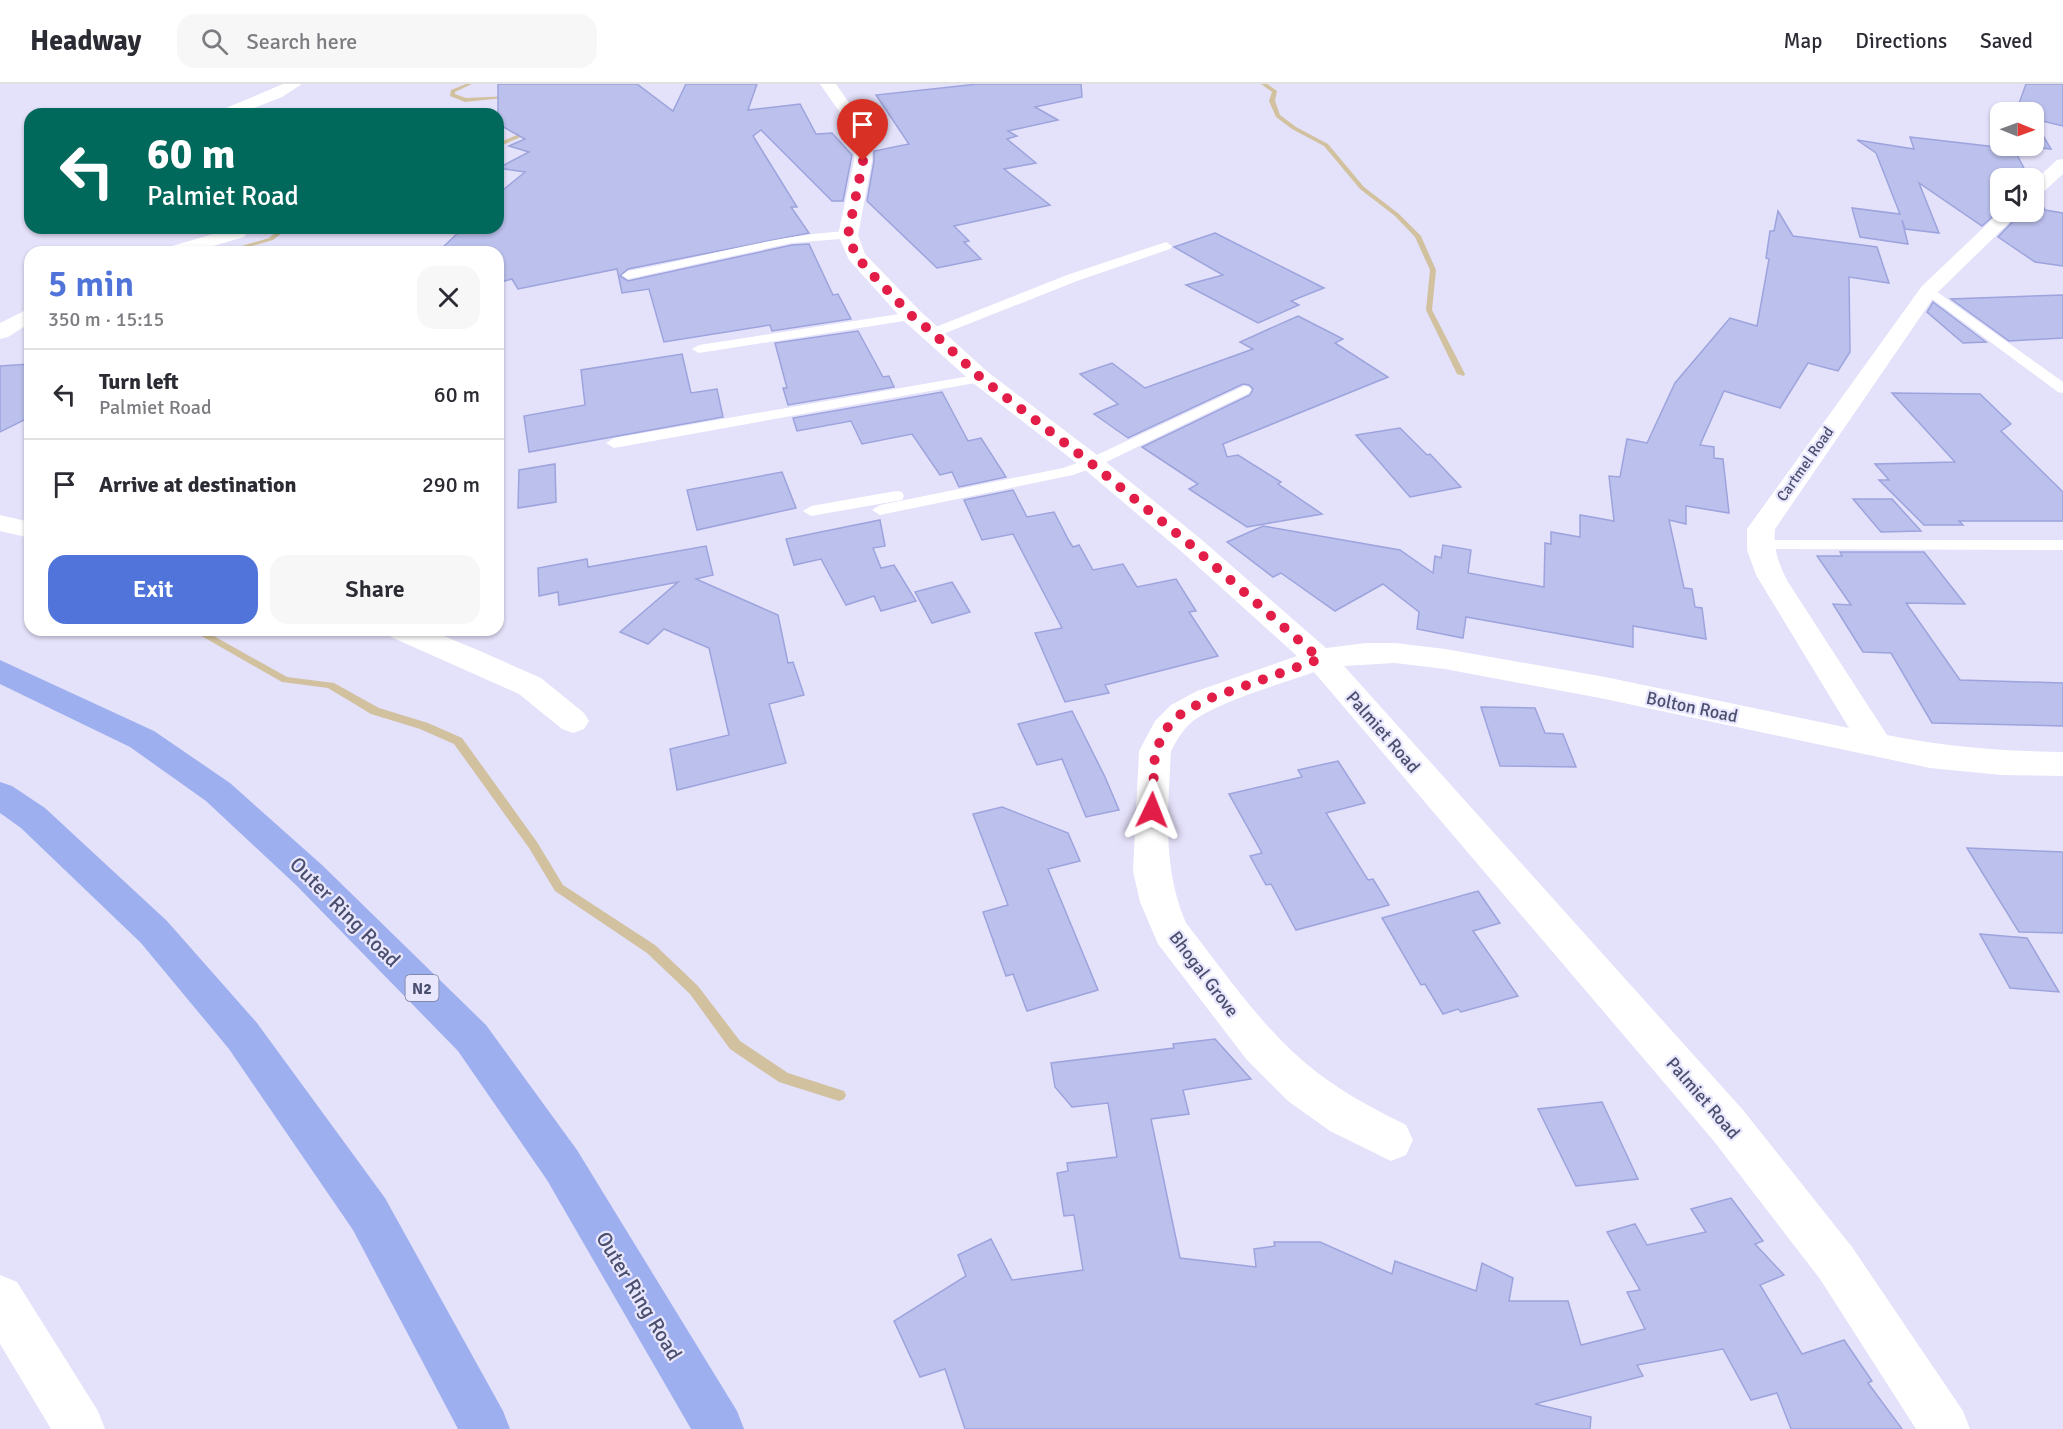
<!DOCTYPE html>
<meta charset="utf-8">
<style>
body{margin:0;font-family:Signika,sans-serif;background:#f7f7f7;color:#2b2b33;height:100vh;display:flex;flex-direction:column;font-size:22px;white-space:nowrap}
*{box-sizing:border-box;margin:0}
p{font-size:20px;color:#7c7c81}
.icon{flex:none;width:33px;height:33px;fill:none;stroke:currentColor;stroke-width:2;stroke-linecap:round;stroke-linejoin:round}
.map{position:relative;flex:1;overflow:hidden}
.sheet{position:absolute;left:24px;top:162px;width:480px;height:390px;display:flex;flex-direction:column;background:#fff;border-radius:18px;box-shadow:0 2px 4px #0004}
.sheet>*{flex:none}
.banner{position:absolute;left:24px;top:24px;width:480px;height:126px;border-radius:18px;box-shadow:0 2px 4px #0004;background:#00695c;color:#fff;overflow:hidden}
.needle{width:39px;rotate:91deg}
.fabs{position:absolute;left:1990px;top:18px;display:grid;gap:12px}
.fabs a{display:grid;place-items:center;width:54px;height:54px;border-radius:12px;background:#fff;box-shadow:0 2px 4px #0004;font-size:30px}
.pin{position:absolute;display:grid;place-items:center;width:51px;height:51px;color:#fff;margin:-62px -26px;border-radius:50% 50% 50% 0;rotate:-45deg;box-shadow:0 0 6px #0007}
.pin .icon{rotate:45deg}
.me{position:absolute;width:66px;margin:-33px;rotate:2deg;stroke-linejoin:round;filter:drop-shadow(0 0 4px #0008)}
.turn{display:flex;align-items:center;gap:21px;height:126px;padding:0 24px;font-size:27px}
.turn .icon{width:78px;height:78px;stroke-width:2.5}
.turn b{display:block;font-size:42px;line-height:51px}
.round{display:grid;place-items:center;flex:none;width:63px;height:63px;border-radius:18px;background:#f7f7f7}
.overview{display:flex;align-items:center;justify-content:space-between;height:102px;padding:0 24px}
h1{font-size:36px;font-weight:600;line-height:45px;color:#5074d9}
.cta{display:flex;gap:12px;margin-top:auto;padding:12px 24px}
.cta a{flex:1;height:69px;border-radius:18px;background:#5074d9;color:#fff;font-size:24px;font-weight:600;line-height:69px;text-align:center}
.cta a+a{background:#f7f7f7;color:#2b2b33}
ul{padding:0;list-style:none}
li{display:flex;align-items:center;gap:18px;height:90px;padding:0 24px;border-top:2px solid #e1e1e2}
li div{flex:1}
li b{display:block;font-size:22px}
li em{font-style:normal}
header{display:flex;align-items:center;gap:36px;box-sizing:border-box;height:84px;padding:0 30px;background:#fff;border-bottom:2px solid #e1e1e2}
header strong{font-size:28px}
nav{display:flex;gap:33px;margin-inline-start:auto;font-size:21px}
.search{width:420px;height:54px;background:#f7f7f7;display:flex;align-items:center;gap:15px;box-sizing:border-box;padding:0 21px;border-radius:18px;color:#7c7c81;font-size:22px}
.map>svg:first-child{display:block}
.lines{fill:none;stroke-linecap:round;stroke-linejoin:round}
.stream{fill:#d1c19f;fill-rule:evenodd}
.building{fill:#bbc0ec;stroke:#9da4dd;stroke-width:1.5}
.lane{fill:#fff;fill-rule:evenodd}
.street{fill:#fff;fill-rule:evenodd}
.highway{fill:#9dafef;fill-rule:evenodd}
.route{stroke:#e11d48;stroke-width:10;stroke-dasharray:0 18}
.labels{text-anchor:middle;stroke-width:4.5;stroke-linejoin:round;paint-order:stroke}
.far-street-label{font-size:15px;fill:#4b4f6e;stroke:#e9e7fd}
.shield{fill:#e9e7fd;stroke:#7a7d99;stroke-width:1.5}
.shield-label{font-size:16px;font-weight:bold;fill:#4b4f6e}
.street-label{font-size:18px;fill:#4b4f6e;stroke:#e9e7fd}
.near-street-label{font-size:21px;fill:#4b4f6e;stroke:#e9e7fd}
</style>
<header>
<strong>Headway</strong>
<div class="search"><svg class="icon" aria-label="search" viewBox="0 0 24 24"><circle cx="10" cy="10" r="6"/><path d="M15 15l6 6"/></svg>Search here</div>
<nav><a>Map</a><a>Directions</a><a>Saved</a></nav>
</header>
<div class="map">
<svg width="2063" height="1345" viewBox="0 0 2063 1345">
<rect width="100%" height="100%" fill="#e4e1fa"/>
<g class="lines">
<!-- stream -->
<g class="stream">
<polygon points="466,0 472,0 455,8 455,10 466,14 510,12 512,13 465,18 450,12 451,6"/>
<polygon points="1261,0 1267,0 1277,7 1275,17 1280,31 1296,43 1328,60 1364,103 1399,130 1421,152 1436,186 1432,226 1465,290 1464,292 1457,290 1426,226 1430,186 1415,153 1395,132 1360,105 1324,62 1292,45 1276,33 1269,17 1272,8"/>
<polygon points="529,46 534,47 498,63 498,59"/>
<polygon points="281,144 288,144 273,156 231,168 221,168 269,154"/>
<polygon points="191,546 203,546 287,593 334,599 379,624 428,639 462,654 537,758 563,801 655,861 698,902 740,957 788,989 844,1007 846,1011 844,1015 839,1017 779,998 730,965 690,910 647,869 555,807 529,764 454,660 420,645 371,630 328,604 282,598"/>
</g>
</g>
<!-- building -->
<g class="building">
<polygon points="498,0 637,0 673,27 686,0 757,0 748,26 800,20 816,50 832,49 852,71 843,117 832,117 761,46 753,52 797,123 791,123 809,149 628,185 620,192 628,197 792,161 809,160 833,211 838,210 851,235 772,247 770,241 664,258 649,205 622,209 617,185 518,205 512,195 498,199 498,168 438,168 463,144 498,144 498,110 525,88 498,84 529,68 509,62 525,55 498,40"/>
<polygon points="978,0 1081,0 1082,13 1035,23 1058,36 1008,47 1017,52 1007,55 1036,79 1004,85 1050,121 954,142 969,157 964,158 981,175 937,184 867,117 874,77 874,67 909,60 876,11"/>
<polygon points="2026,0 2063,0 2063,42 2034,35 2034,28 2016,28"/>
<polygon points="2034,36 2051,65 2024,62 2034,62"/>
<polygon points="1910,53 2014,65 2029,94 2001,94 2001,125 1982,142 1919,99 1939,149 1905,145 1902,136 1908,160 1860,153 1852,124 1900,130 1876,69 1857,56 1914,65"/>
<polygon points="2039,113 2045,126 2063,129 2063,182 2035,178 1998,153 2022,128 2034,128 2034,114"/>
<polygon points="1778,127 1793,152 1877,163 1889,199 1849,193 1850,268 1838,287 1808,279 1780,324 1724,307 1700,361 1714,363 1714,374 1723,375 1729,429 1686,422 1686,440 1669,436 1684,504 1692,505 1695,523 1702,524 1706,555 1633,542 1633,563 1466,533 1463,554 1417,545 1419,528 1383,500 1335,527 1281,489 1273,493 1227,458 1263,442 1400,466 1433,489 1435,472 1441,474 1443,461 1471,466 1468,489 1544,503 1545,459 1551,460 1551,448 1580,453 1580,431 1614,437 1609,392 1620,393 1627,355 1647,359 1675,299 1730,234 1757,242 1769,175 1766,174 1770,147 1774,147"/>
<polygon points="1215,149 1324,204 1291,217 1299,221 1258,239 1186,201 1223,191 1174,163"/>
<polygon points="2063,211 2063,254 2009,257 1951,215"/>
<polygon points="1933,218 1986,258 1963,259 1927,228"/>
<polygon points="1298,232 1343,255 1335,259 1388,293 1223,360 1227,373 1238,371 1281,398 1278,400 1322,430 1247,443 1189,405 1198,400 1142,363 1250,311 1253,305 1249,301 1243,300 1128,354 1094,330 1118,320 1080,290 1112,279 1145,304 1253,265 1240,258"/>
<polygon points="858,247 883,293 889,292 894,303 788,321 783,304 787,304 775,259"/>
<polygon points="682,270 691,309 717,305 723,333 529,368 524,332 585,321 581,286"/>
<polygon points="30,280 30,333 0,348 0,282"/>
<polygon points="942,308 968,357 981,354 1006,393 959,403 952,388 940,391 912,350 862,360 851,337 797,347 793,334"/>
<polygon points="1892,309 1980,310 2011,340 2001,347 2063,408 2063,437 1959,437 1963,441 1924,441 1879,396 1889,396 1875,380 1955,378"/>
<polygon points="1400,344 1427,371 1430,370 1461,403 1410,413 1356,351"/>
<polygon points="555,380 556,418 518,424 519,386"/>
<polygon points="782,388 796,424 697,446 687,406"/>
<polygon points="1013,406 1027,433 1054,428 1069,457 1073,463 1079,461 1093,486 1123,480 1137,503 1176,495 1196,527 1189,528 1218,572 1105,601 1109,609 1065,618 1035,549 1062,544 1013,450 982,456 964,416"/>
<polygon points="1853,415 1892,415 1921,447 1881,448"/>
<polygon points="880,436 885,462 873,464 881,484 894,481 916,517 881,527 874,512 846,521 821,475 794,481 786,455"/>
<polygon points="706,462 713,491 696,495 778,531 788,579 793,578 804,611 769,620 786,679 677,706 670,665 729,651 709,564 664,545 648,560 620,548 678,498 559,521 558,508 539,512 538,484 587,475 588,483"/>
<polygon points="1840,468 1924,468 1965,520 1906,519 1960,596 2063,599 2063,642 1932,639 1891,569 1863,568 1833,520 1851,521 1817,472 1842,472"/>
<polygon points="952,498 970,528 932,539 915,508"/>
<polygon points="1481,623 1535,624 1545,649 1563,650 1576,683 1500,682"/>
<polygon points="1072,627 1105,693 1119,726 1086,733 1062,675 1037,681 1018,640"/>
<polygon points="1338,677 1365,719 1326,729 1368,796 1373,795 1389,821 1296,846 1271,800 1266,801 1250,772 1262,769 1229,710 1302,693 1298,686"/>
<polygon points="1002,723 1068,749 1080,777 1048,785 1098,906 1027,927 1013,890 1006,892 983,828 1008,821 973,730"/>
<polygon points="1967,764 2063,768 2063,849 2019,848"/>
<polygon points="1478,807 1500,839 1473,847 1518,912 1461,928 1458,925 1443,930 1425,900 1421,901 1382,834"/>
<polygon points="1980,850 2027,854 2059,908 2010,904"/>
<polygon points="1215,955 1251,995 1183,1006 1189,1030 1151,1035 1180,1174 1256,1183 1254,1165 1275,1162 1274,1158 1320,1158 1392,1190 1395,1177 1476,1207 1482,1179 1513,1194 1509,1217 1568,1217 1581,1261 1645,1245 1627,1208 1640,1206 1607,1148 1635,1140 1647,1161 1706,1148 1691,1125 1731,1114 1763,1157 1755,1160 1784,1191 1760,1201 1802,1270 1844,1256 1872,1297 1868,1299 1902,1345 1791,1345 1777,1309 1751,1316 1723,1265 1637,1281 1643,1292 1535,1320 1591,1333 1590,1345 965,1345 945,1285 920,1293 894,1237 966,1192 958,1171 991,1155 1012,1196 1083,1186 1074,1131 1064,1132 1057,1089 1068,1087 1067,1079 1117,1073 1108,1019 1072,1023 1055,1003 1051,979 1174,964 1173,960"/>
<polygon points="1602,1018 1638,1095 1576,1102 1538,1025"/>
</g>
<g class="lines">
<!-- lane -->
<g class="lane">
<path d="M848,147L854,151L852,154L792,159L628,195L622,191L628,187C702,174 773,151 848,147Z"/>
<polygon points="1166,158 1172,162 1170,165 1077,197 938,252 928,252 926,249 928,246 1067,191"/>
<polygon points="1929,202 2063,298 2063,309 2058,308 1924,209 1922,206"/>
<polygon points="912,228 919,232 917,235 699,269 692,265 699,261"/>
<polygon points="981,290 986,291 988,294 986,297 614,364 606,359 614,354"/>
<polygon points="1244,302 1249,303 1251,306 1249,309 1098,382 1073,391 880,431 872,426 880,421 1063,384 1086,376"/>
<polygon points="896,407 902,408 904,412 902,416 811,432 803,427 811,422"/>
<polygon points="1759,456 2063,456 2063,466 1753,465 1750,461 1753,457"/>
</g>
<!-- street -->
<g class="street">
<polygon points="283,0 302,0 282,13 239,30 217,30 219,27"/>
<path d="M820,0H836L859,33L871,62L872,77L858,151L865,170L920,227L989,289L1101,374L1202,456L1326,564L1366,559H1395L1445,565L1605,593L1849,644L1756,491L1747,466V445L1922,202L2001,127L2020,128L1936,210L1775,445C1773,465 1779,481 1788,498L1887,651C1945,663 2003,667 2063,668V692L2001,691L1930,684L1605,615L1445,585L1395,579L1344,582L1743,1026L1852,1163L1963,1327L1970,1345H1916L1820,1195L1713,1056L1314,588C1281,600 1220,617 1193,637C1183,645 1177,656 1171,667C1168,726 1162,784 1186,839C1227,891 1266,950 1319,990C1347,1011 1376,1026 1406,1041L1413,1056L1406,1071L1391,1077L1330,1047L1288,1017L1247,976L1158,860L1140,818L1133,787L1139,667L1155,637L1171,621L1197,607L1297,572L1182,468L1083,384L973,299L904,237L849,176L838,151L854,77L855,62L843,33Z"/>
<polygon points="2063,75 2063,90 2040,111 2034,112 2034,97 2057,76"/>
<polygon points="234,144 244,145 247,149 244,153 193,168 162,168 165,164"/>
<polygon points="30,224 30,239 8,253 0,255 0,239"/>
<polygon points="0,431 30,438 30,454 0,447"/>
<polygon points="386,546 429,546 480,567 541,594 584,629 589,637 584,645 573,649 562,645 519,610 391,553"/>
<polygon points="0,1191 17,1198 98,1327 105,1345 51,1345 0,1260"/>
</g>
<!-- highway -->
<g class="highway">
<polygon points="0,576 154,647 230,699 322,781 486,941 577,1066 737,1327 744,1345 691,1345 547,1096 458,967 296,801 206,717 130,663 0,600"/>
<polygon points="0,698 12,702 45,724 167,837 257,939 385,1114 503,1327 510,1345 458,1345 353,1146 229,965 141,859 21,744 0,729"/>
</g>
</g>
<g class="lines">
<!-- route -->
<polyline class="route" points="863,77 848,151 856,172 869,187 912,232 933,249 981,294 1092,380 1192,462 1320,575 1208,615 1182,629 1166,645 1155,668 1152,726"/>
</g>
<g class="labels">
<!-- far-street labels -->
<g class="far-street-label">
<text transform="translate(1805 380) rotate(-55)" y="5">Cartmel Road</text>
</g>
<!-- shield labels -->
<rect class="shield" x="405.5" y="891" width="33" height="26" rx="4.5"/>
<g class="shield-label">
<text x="422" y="910">N2</text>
</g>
<!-- street labels -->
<g class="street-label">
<text transform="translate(1692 623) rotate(12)" y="6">Bolton Road</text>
<text transform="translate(1383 648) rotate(49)" y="6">Palmiet Road</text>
<text transform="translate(1204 890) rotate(53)" y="6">Bhogal Grove</text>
<text transform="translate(1703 1014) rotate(49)" y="6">Palmiet Road</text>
</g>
<!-- near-street labels -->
<g class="near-street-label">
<text transform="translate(345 828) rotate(45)" y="7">Outer Ring Road</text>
<text transform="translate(639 1212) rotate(59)" y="7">Outer Ring Road</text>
</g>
</g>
</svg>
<div class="fabs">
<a><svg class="needle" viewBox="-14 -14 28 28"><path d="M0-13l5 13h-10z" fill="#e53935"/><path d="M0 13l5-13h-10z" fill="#7c7c81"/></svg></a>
<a><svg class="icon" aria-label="sound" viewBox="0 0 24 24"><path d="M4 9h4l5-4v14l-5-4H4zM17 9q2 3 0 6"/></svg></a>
</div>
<div class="pin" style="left:863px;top:77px;background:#d93025"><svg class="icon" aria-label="arrive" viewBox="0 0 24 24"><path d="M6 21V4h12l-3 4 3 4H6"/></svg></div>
<svg class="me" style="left:1152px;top:726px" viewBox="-20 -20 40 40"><path d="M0-17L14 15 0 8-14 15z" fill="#e11d48" stroke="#fff" stroke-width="4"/></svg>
<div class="banner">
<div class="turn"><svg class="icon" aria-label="left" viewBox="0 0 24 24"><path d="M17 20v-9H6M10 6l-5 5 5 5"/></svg><div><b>60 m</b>Palmiet Road</div></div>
</div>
<section class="sheet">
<div class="overview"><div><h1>5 min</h1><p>350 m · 15:15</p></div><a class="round"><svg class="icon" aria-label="close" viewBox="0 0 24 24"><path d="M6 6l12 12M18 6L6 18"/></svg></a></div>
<ul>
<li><svg class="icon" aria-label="left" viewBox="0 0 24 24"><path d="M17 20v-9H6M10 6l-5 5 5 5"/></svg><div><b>Turn left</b><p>Palmiet Road</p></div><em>60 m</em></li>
<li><svg class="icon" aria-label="arrive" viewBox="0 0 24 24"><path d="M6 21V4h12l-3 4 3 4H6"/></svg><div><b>Arrive at destination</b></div><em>290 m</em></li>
</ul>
<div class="cta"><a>Exit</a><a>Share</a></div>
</section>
</div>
